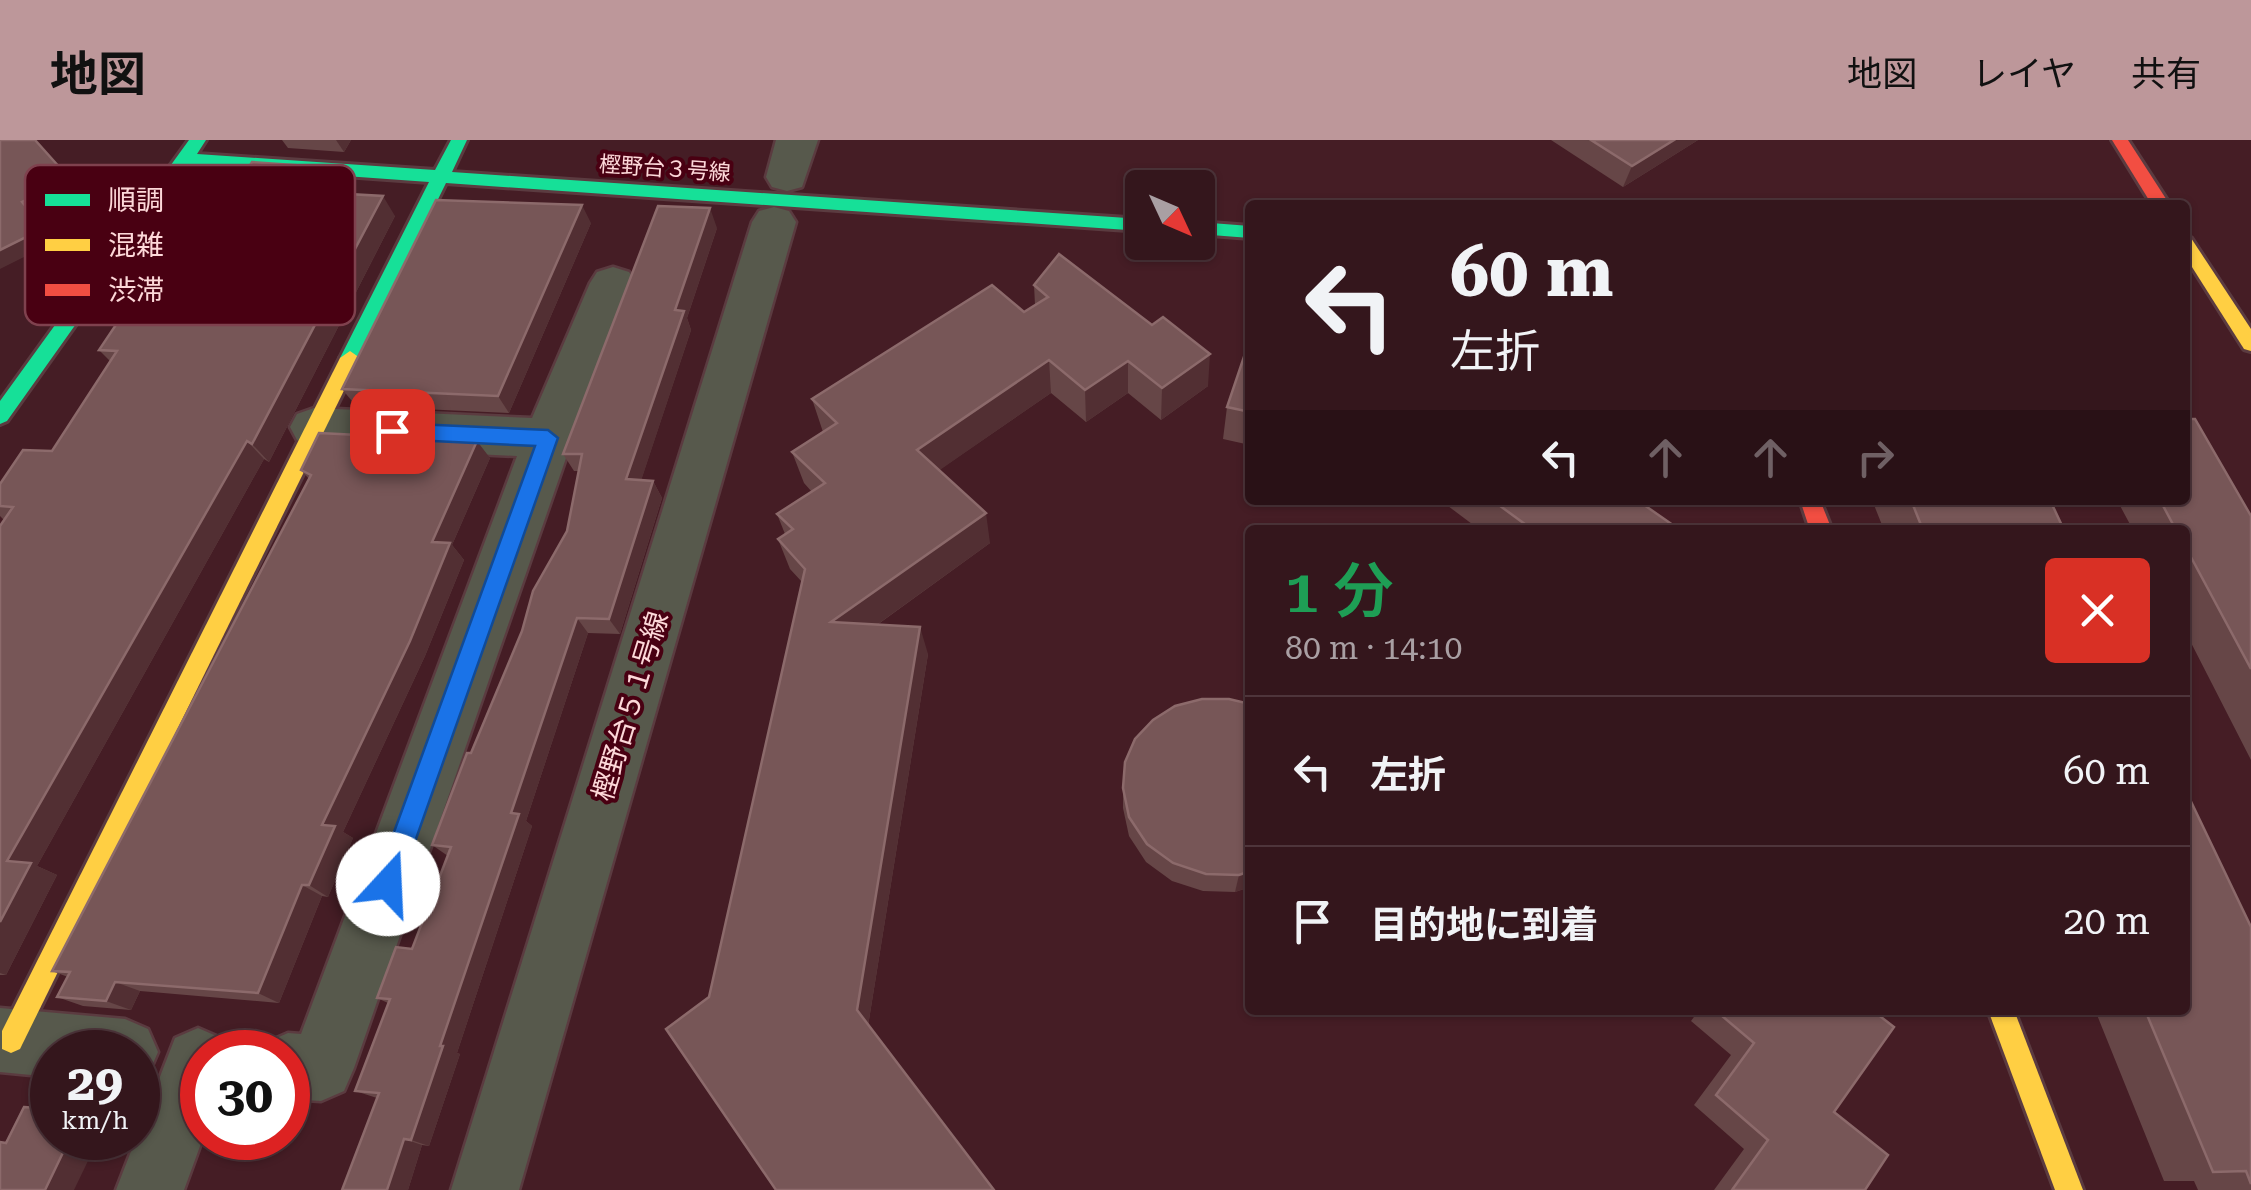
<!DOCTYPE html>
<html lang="ja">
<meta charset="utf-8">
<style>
body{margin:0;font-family:"Roboto Serif","Noto Sans JP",serif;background:#3f2329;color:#f1f3f6;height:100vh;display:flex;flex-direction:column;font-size:38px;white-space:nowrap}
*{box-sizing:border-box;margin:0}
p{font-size:32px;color:#a99fa3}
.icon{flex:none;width:55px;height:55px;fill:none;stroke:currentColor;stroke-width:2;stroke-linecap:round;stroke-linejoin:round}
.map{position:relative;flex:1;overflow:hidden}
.drawer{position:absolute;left:1245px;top:385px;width:945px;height:490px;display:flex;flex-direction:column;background:#34161c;border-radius:10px;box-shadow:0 2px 8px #0004,0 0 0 2px #4e353b}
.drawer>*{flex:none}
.hud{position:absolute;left:1245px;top:60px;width:945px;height:305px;border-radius:10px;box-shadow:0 2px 8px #0004,0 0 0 2px #4e353b;background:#34161c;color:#f1f3f6;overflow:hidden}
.needle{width:65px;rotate:134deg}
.fabs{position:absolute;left:1125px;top:30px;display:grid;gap:20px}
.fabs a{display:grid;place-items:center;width:90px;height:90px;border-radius:10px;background:#34161c;box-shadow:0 2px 8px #0004,0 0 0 2px #4e353b;font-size:50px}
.speed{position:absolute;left:30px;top:890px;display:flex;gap:20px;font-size:50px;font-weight:700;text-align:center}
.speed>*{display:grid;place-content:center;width:130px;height:130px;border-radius:50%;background:#34161c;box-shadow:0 2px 8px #0004,0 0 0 2px #4e353b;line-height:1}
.speed small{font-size:25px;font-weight:400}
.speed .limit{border:15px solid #d22;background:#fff;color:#111}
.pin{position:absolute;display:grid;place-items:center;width:85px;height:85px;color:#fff;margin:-42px;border-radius:20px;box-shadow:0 5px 15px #0006}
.me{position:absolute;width:110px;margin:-55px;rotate:20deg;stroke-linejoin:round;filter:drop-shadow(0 0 8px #0008)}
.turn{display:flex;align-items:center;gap:35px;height:210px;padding:0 40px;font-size:45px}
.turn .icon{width:130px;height:130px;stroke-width:2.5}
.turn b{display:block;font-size:70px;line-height:85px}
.lanes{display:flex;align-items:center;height:95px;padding:0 40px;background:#0003;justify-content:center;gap:50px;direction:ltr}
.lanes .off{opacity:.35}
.round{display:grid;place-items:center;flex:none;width:105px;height:105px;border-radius:10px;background:#3f2329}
.head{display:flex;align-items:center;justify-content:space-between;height:170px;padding:0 40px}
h1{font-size:60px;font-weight:600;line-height:75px;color:#1e9e55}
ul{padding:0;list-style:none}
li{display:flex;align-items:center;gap:30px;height:150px;padding:0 40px;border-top:2px solid #4e353b}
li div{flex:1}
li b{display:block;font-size:38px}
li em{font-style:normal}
header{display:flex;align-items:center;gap:60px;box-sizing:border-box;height:140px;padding:0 50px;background:#bd979a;color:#111}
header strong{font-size:48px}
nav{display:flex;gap:55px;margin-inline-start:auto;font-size:35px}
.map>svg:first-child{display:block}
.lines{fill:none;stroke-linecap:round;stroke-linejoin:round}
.street-casing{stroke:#5b3b40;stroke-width:5}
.fast-casing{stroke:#5b3b40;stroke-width:6}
.slow-casing{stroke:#5b3b40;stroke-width:6}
.jam-casing{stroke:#5b3b40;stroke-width:6}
.street{fill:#57594c;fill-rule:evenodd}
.fast{fill:#16e098;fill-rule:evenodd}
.slow{fill:#ffcf43;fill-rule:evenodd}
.jam{fill:#f24e42;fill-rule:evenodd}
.wall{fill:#664647}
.shaded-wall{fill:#522f33}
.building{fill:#775657;stroke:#8c6a6b;stroke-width:2.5}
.route{fill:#1a73e8;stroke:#114b97;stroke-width:2.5}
.labels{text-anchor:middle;stroke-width:8;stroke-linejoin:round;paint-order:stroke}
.far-street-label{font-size:22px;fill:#fdd8d9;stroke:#490012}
.street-label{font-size:28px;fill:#fdd8d9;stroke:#490012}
.key{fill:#490012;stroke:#7f414e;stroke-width:2.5}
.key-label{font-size:28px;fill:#fdd8d9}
</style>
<header>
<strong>地図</strong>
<nav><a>地図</a><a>レイヤ</a><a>共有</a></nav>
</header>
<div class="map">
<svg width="2251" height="1050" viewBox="0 0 2251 1050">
<rect width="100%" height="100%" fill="#451d25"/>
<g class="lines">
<defs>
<g id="street">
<polygon points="776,0 818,0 802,47 787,51 772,47 766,37"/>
<polygon points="774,67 789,71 796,82 519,1050 451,1050 752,82 759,71"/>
<polygon points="613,127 629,132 636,143 573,298 354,928 344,951 321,961 288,959 288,912 261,912 265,903 288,893 301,894 517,316 314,306 297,300 290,287 297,274 314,268 532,278 590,143 597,132"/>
<polygon points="0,868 125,879 148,889 158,912 148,935 138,939 138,912 52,912 52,937 0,932"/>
<polygon points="198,888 221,898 227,912 202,912 203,998 184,1050 116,1050 175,898"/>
</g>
<g id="fast">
<polygon points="189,0 206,0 197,14 435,30 451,0 467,0 452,32 1142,79 1142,91 446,43 360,218 350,225 340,218 429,42 189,25 7,281 0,284 0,261"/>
<polygon points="1198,82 1250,86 1250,98 1198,94"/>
</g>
<g id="slow">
<polygon points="2185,96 2191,98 2251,189 2251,211 2244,209 2185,116"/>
<polygon points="350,211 360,218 20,909 11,913 2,909 2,891 340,218"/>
<polygon points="1988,870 2014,870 2083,1050 2055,1050"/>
</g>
<g id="jam">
<polygon points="2112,0 2128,0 2170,65 2152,65"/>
<polygon points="1800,360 1820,360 1832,390 1810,390"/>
</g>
</defs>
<!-- street casing -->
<use href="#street" class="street-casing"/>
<!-- fast casing -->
<use href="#fast" class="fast-casing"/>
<!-- slow casing -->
<use href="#slow" class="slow-casing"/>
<!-- jam casing -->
<use href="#jam" class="jam-casing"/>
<!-- street -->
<use href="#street" class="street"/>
<!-- fast -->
<use href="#fast" class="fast"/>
<!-- slow -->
<use href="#slow" class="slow"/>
<!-- jam -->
<use href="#jam" class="jam"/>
</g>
<!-- wall -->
<g class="wall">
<polygon points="282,0 351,0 344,12 288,8"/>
<polygon points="1551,0 1698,0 1623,47"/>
<polygon points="324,47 320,53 395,76 269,322 264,319 37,726 57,735 6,835 0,835 0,386 4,380 0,376 0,344 52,311 110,221 99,210 227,63"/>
<polygon points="591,83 509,273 356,266 342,249"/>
<polygon points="717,88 687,178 691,190 641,340 653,341 662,358 620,494 588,493 526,681 532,686 457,913 460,914 429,1006 422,1005 408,1050 342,1050 377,958 355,951 388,863 377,858 412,809 448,716 432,705 567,391 579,331 574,331 563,314"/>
<polygon points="1034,145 1208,246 1161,280 1128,253 1086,282 1051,253 939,330 990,403 877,485 928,514 868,886 709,857 802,442 790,429 778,399 785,394 777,374 812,352 804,343 792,312 823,292 812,259 1024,172 1035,165"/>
<polygon points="1250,199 1250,305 1223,299 1227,267"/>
<polygon points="490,318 452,405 464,420 425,516 343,692 353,698 328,757 322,756 279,863 140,851 131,870 83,866 57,857 68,837 52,831 309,339 301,330"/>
<polygon points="1440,360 1637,360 1680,390 1480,390"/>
<polygon points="1872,360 2050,360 2064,390 1884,390"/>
<polygon points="2117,360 2185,360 2251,376 2251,620 2185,491 2185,390 2133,390"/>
<polygon points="1250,564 1250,747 1235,752 1203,751 1172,741 1146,722 1129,696 1123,668 1123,648"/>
<polygon points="2251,787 2251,1050 2198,1050 2194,1041 2164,1041 2095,870 2185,870"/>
<polygon points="1699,870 1872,870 1834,972 1865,1050 1714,1050 1744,1009 1694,965 1731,915 1691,881"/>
</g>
<!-- shaded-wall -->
<g class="shaded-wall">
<polygon points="336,0 351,0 344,12"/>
<polygon points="1674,0 1698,0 1623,47 1632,26"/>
<polygon points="310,26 324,47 309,71 295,51"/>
<polygon points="70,39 82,52 34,75 56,101 0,129 0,110 22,62"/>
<polygon points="383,56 395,76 269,322 252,304"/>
<polygon points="582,65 591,83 509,273 498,256"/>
<polygon points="710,68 717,88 687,178 691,190 636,356 626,339 675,170"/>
<polygon points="1210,214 1208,246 1161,280 1162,248"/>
<polygon points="1049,220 1051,253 924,341 917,310"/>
<polygon points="1128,221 1128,253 1086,282 1085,250"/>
<polygon points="247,301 264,319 37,726 57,735 6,835 0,833 0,782 7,721"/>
<polygon points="477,301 490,318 452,405 464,420 425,516 343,692 353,698 328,757 309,745 322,685 432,402"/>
<polygon points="653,341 662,358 620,494 609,479"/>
<polygon points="986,373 990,403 842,510 831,482"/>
<polygon points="577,478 588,493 526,681 532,686 457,913 460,914 429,1006 411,1000 511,673"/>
<polygon points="920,487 928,514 868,886 857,870"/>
<polygon points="1250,731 1250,747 1235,752 1239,735"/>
<polygon points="302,745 322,756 279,863 258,853"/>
<polygon points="115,842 140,851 131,870 106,861"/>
<polygon points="70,998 99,998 74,1050 45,1050"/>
<polygon points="404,999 422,1005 408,1050 387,1050"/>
</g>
<!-- building -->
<g class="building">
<polygon points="0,0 35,0 70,39 22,62 44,88 0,110"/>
<polygon points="1591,0 1674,0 1632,26"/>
<polygon points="252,22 310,26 295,51 383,56 252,304 247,301 7,721 31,723 0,782 0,386 13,367 0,366 0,344 23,310 52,311 117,211 99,210 199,61 227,63"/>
<polygon points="436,60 582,65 498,256 342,249"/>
<polygon points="658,66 710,68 675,170 684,171 626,339 653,341 609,479 577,478 511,673 519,674 440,906 443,906 411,1000 404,999 387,1050 342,1050 379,953 355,951 390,859 377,858 396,807 412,809 451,707 432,705 467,613 471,613 522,491 533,451 567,391 582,314 563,314"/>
<polygon points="1059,114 1152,185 1163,177 1210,214 1162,248 1128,221 1085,250 1049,220 917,310 986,373 831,482 920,487 857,870 994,1050 776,1050 666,889 709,857 805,429 778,399 793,389 777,374 825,343 792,312 837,283 812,259 992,145 1024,172 1048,157 1034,145"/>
<polygon points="1250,199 1250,272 1227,267"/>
<polygon points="2185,279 2195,279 2251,376 2251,529 2185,406 2185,390 2176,390 2160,360 2185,360"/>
<polygon points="319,293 477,301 432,402 450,403 410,501 322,685 335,686 309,745 302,745 258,853 115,842 106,861 57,857 70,832 52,831 311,335 301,330"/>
<polygon points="1492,360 1637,360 1680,390 1533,390"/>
<polygon points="1911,360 2050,360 2064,390 1923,390"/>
<polygon points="1202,559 1229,559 1250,564 1250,731 1239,735 1206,734 1173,723 1147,704 1129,677 1123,648 1125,622 1135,599 1153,580 1175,566"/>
<polygon points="2185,649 2251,787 2251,1044 2246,1031 2213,1032 2145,870 2185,870"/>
<polygon points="1715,870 1872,870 1894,887 1834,972 1888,1015 1865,1050 1732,1050 1768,1000 1716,955 1754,903"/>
<polygon points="24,967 52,969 52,998 70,998 45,1050 0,1050 0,1002 6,1003"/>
</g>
<!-- route -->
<polygon class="route" points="392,283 548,290 558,298 400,744 396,753 388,756 379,753 375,744 535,306 392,299 382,291"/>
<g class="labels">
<!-- far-street labels -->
<g class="far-street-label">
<text transform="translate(665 28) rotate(4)" y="8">樫野台３号線</text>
</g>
<!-- street labels -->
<g class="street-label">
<text transform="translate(630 566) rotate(-73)" y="10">樫野台５１号線</text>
</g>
</g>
<!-- legend -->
<rect x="25" y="25" width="330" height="160" rx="15" class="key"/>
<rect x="45" y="54" width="45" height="12" fill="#16e098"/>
<rect x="45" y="99" width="45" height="12" fill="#ffcf43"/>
<rect x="45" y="144" width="45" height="12" fill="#f24e42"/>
<g class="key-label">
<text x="108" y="70">順調</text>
<text x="108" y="115">混雑</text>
<text x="108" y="160">渋滞</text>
</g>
</svg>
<div class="fabs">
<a><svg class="needle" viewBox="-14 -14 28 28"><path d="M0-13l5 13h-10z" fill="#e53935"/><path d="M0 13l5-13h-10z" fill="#a99fa3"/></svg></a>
</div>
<div class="speed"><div>29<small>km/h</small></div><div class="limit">30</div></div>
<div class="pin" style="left:392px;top:291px;background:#d93025"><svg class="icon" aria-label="arrive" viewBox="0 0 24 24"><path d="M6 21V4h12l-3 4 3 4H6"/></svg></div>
<svg class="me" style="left:388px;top:744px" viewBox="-20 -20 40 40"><circle r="19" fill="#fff"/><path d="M0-13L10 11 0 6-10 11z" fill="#1a73e8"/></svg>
<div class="hud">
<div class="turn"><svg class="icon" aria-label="left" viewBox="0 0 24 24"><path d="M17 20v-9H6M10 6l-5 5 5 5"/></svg><div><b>60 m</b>左折</div></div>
<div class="lanes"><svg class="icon" aria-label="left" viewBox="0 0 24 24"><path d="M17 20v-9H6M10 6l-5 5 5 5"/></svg><svg class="icon off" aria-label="ahead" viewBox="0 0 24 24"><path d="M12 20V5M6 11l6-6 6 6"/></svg><svg class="icon off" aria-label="ahead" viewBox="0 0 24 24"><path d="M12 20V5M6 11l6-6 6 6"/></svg><svg class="icon off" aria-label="right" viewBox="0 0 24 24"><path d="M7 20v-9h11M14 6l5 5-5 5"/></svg></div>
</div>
<section class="drawer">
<div class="head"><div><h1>1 分</h1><p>80 m · 14:10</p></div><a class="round" style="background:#d93025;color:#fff"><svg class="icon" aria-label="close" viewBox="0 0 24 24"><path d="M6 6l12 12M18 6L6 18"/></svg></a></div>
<ul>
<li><svg class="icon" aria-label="left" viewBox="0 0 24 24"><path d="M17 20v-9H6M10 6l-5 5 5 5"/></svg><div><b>左折</b></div><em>60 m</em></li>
<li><svg class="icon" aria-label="arrive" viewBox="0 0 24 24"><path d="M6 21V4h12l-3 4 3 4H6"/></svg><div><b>目的地に到着</b></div><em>20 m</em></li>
</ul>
</section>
</div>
